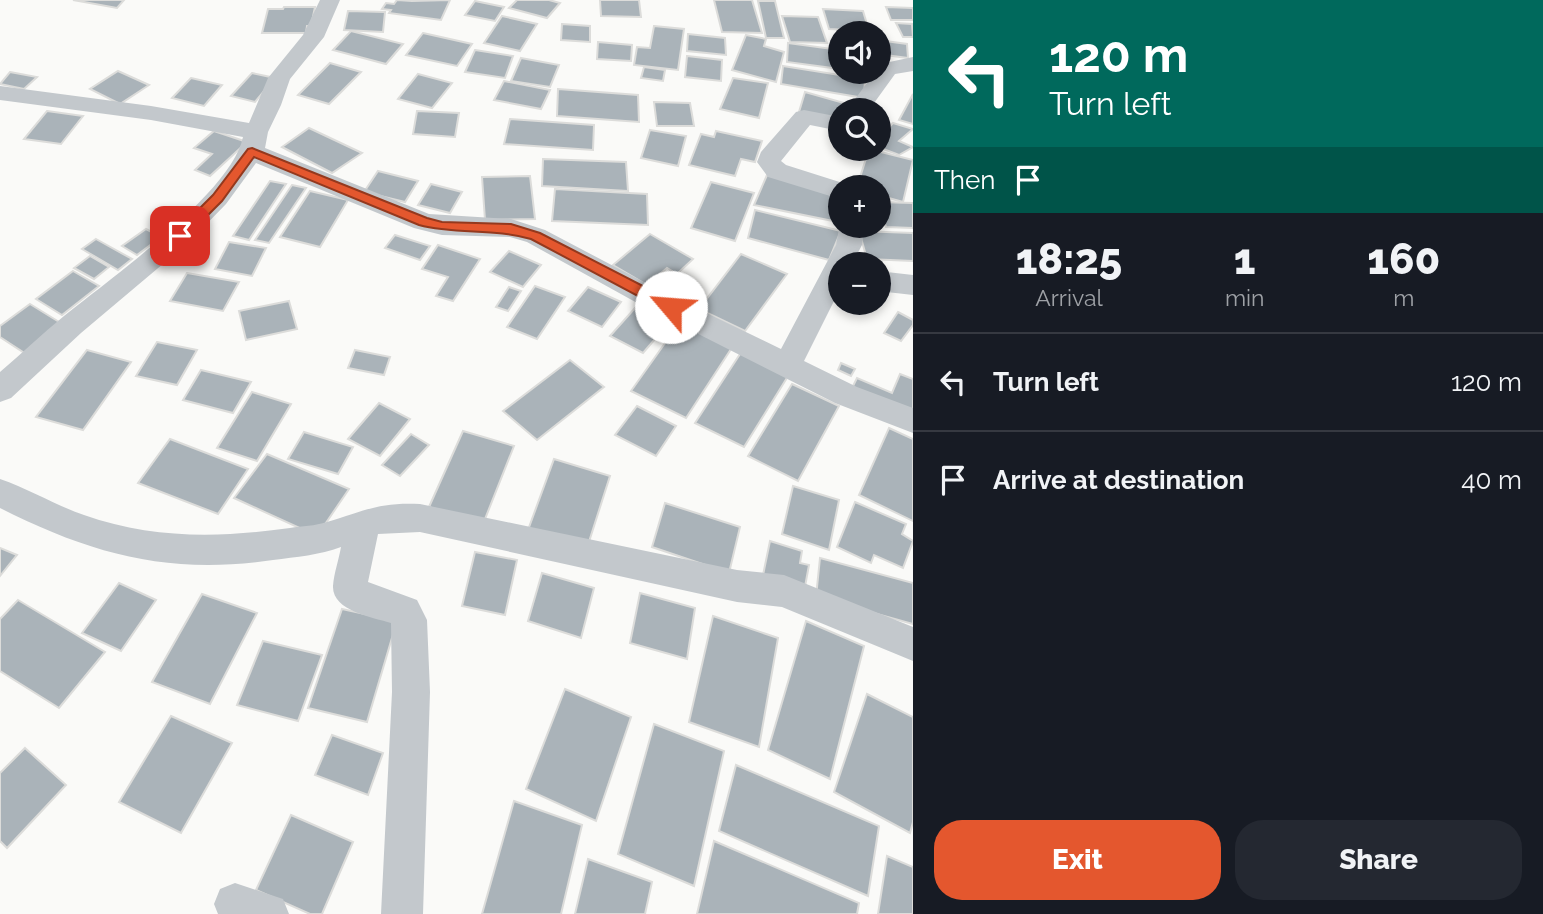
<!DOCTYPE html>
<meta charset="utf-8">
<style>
body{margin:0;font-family:Raleway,sans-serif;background:#242831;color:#f1f3f6;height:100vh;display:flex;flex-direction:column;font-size:26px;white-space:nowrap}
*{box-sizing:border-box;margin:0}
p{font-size:23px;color:#9ea1a6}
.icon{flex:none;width:38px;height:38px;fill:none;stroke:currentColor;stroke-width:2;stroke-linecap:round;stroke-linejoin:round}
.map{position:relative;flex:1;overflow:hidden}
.drawer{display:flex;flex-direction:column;background:#171b24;width:630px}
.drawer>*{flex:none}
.hud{background:#00695c;color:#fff;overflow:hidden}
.controls{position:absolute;left:828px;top:21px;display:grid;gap:14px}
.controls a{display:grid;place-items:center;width:63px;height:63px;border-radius:50%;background:#171b24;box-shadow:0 4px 10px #0003;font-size:35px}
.pin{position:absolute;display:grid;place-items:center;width:60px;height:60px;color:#fff;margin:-30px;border-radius:14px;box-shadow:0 4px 10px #0006}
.me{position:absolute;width:77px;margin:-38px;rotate:297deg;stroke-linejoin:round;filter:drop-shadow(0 0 5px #0008)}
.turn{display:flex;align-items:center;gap:24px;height:147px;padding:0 21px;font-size:32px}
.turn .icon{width:91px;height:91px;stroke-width:2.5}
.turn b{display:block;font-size:49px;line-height:60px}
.then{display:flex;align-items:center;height:66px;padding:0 21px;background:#0003;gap:14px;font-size:26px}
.eta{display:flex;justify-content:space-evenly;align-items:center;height:119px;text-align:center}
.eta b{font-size:42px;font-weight:800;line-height:49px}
.action{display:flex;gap:14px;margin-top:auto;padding:14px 21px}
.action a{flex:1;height:80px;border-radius:28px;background:#e4572e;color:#fff;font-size:28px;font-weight:800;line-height:80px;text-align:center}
.action a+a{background:#242831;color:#f1f3f6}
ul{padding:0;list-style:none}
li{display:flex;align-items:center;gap:21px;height:98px;padding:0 21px;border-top:2px solid #363941}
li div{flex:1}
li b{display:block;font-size:26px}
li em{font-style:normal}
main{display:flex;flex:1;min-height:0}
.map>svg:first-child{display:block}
.building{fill:#aab3b9;stroke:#dcdcda;stroke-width:2}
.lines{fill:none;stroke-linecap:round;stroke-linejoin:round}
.minor{fill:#c3c8cc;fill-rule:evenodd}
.route{fill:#e4572e;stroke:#94391e;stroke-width:2}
</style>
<main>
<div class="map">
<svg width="913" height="914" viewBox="0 0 913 914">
<rect width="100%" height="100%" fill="#fafaf8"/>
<!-- building -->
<g class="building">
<polygon points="73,0 124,0 117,8"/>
<polygon points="397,0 412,1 450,0 441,20 389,13 391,10 382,9 386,3 394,4"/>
<polygon points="517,0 549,0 560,3 547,18 509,8"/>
<polygon points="600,0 639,0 641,17 601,16"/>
<polygon points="714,0 752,0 762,33 722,32"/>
<polygon points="475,1 504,7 495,21 465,15"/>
<polygon points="758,1 775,1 784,38 766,38"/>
<polygon points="284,7 315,7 311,26 307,26 306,33 262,33 268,9 283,9"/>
<polygon points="886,7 913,8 913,20 891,20"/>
<polygon points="823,9 863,11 869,31 829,29"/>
<polygon points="348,11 385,12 383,32 344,30"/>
<polygon points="502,16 537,24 520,51 484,43"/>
<polygon points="782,16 818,17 827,43 790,42"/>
<polygon points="896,23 912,24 913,37 903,37"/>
<polygon points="562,24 590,26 590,42 561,40"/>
<polygon points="654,26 684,29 678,70 634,65 637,47 650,48"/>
<polygon points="351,31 403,44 386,64 333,50"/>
<polygon points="423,33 472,44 457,66 406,55"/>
<polygon points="688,34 725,38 726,55 687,51"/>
<polygon points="746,35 766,39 764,46 784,52 776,82 732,70"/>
<polygon points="878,40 907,44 908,58 878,54"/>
<polygon points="598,42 632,45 631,61 597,59"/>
<polygon points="788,43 840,50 840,69 787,62"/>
<polygon points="475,50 513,56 505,78 465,72"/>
<polygon points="687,56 722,60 721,81 685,77"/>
<polygon points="521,58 559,65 550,87 511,81"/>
<polygon points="330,63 361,72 329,104 298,95"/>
<polygon points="783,66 865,79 864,98 781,84"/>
<polygon points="644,67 665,70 663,81 641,78"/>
<polygon points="118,71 149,85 120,104 90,89"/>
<polygon points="10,72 37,77 24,89 0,84"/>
<polygon points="252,73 275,78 255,102 231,96"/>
<polygon points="418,74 452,83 432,108 398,99"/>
<polygon points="191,78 222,85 204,106 172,98"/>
<polygon points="733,78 768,83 759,118 720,109"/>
<polygon points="504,81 550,90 541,109 494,100"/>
<polygon points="558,89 638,95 639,122 557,116"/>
<polygon points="805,92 844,103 831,117 799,112"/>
<polygon points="913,94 913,124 899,120"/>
<polygon points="654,102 690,103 694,126 657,126"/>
<polygon points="47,111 83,116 61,144 24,139"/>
<polygon points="417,111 459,113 455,137 413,134"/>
<polygon points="510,119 594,125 593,150 504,144"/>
<polygon points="893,123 913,129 899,141 913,147 899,155 878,147 878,139"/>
<polygon points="309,128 362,153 332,173 282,147"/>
<polygon points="650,130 686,136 678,166 641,158"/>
<polygon points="214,131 247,142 210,176 195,170 212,154 194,148"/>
<polygon points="716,131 762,141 755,162 741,159 735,176 689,165 701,134 714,137"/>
<polygon points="869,149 913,160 903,202 878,195 878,187 857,187"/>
<polygon points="543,159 626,162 628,191 542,186"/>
<polygon points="378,171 418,181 405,202 364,192"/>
<polygon points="767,175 838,193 833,221 754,205"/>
<polygon points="530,176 535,219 485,220 482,177"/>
<polygon points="270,181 286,184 249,240 233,236"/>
<polygon points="711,182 754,193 735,241 691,228"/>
<polygon points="431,184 462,192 450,213 418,205"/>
<polygon points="292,185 306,188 269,243 255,240"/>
<polygon points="555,189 647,194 648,225 552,221"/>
<polygon points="310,191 348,200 320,247 280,237"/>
<polygon points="878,202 913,203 913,228 886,227"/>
<polygon points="755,210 841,231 829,260 748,238"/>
<polygon points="146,229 161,237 137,255 122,246"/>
<polygon points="859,231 913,233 913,261 867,259"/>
<polygon points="650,234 693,259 677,274 667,268 647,285 613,265"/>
<polygon points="395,235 430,246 420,260 385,248"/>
<polygon points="96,239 132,259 118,270 82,249"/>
<polygon points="229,242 266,248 252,276 215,269"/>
<polygon points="438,245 480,259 453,301 436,296 448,277 422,269"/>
<polygon points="509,251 541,265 523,287 490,272"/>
<polygon points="741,254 787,274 745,331 699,309"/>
<polygon points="90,256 109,267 94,279 74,268"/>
<polygon points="73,271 99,286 62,315 36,299"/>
<polygon points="187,273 239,282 223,311 170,301"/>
<polygon points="535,286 565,297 537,339 507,327"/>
<polygon points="680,286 702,297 692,307 670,296"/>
<polygon points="509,287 521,291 508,311 496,307"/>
<polygon points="588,287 621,302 602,327 568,311"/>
<polygon points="289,301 297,329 246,340 239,311"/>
<polygon points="30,304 64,325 26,354 0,337 0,326"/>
<polygon points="635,308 668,324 643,353 610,336"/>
<polygon points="898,312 913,320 913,325 901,341 884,333"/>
<polygon points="680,322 733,346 686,418 631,391"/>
<polygon points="157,342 197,350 177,385 136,376"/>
<polygon points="87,350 131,362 83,430 36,417"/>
<polygon points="355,350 390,357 384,375 348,368"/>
<polygon points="742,351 790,373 744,447 695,423"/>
<polygon points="570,360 604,387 537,440 503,411"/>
<polygon points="841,363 855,369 851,376 838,370"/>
<polygon points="201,370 251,382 233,413 183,400"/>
<polygon points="900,374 913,379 913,414 852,388 857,378 892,393"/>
<polygon points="792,384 839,406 798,481 748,456"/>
<polygon points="252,392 291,404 257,461 217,448"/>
<polygon points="379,403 410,419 380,456 348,439"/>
<polygon points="637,406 676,426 656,456 615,435"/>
<polygon points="889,428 913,439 913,521 859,495"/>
<polygon points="463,431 514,446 483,524 429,507"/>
<polygon points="304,432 353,447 338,474 288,459"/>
<polygon points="411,434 429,445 400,476 382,465"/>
<polygon points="170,439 248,469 218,514 138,483"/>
<polygon points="267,454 349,489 317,536 234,498"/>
<polygon points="554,459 610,476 587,548 528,530"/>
<polygon points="793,486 839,500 829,550 782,534"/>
<polygon points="855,502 906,524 902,534 913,541 903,568 874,555 871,563 837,547"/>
<polygon points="665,503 740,527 729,573 652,547"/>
<polygon points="770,541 802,551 800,563 809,565 804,592 762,580"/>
<polygon points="0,548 17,555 0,576"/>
<polygon points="475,552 517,560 505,615 462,606"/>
<polygon points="820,558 913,583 913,624 816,597"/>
<polygon points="542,573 594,588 581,638 528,621"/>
<polygon points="119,583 156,600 121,651 82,633"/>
<polygon points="640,593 695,608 687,659 630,643"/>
<polygon points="202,594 257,613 210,704 152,682"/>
<polygon points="18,600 105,652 59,708 0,671 0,619"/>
<polygon points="342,609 397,621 367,722 308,708"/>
<polygon points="713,616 778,638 759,747 689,722"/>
<polygon points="806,621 864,646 830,779 768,750"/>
<polygon points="263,641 322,655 298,721 237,705"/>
<polygon points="565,689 631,717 596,821 526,789"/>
<polygon points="867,694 913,717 913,822 910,833 834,792"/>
<polygon points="171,716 232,743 181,833 119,802"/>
<polygon points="654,724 724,751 694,886 618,854"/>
<polygon points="332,735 383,753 368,795 315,775"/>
<polygon points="25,748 66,785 7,848 0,841 0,773"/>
<polygon points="736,765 879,826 868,896 719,831"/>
<polygon points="514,801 582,825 561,914 482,914"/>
<polygon points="291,815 353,842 322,914 310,914 256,890"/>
<polygon points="714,841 859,903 857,914 697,914"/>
<polygon points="887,856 913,867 913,914 878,914"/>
<polygon points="588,859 652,882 645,914 575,914"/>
</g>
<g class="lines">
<!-- minor -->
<g class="minor">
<path d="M320,0H340L324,37L290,79L281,105L268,132L265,148L429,214L511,219L545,230L659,290L781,349L836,245L840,223V226H864L862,245L852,264H840V289L804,361L857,387L913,408V433L835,403L639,304L527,242L510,237L442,235L414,228L256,163L226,204L189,242L81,333L11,398L0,402V372C21,354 42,334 64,316C110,279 232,192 243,137L151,120L0,100V86L151,106L249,123L268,78L303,35Z"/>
<polygon points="913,57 913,71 895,74 869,110 847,110 875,72 878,72 880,64"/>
<polygon points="804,110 840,117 840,131 810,125 781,161 786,165 849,185 850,187 840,187 840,199 768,177 757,162 761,152 796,112"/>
<polygon points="878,271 913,275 913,295 878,291"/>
<path d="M0,479C29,489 55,505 84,515C152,539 219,538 290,528C302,526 315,526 327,522C364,511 379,502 420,504L737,570L784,575L913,627V661L782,607L737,602L420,532L378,534L368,582L417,600L427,620L430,692L423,914H381L392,692L391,623C373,617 332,611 333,586C334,573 339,559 341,547C320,555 296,557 273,560C169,575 93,555 0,508Z"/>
<polygon points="235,883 283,899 289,914 218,914 214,904 220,889"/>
</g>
</g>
<!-- route -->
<path class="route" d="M252,148L427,218L442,222L511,224L540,233L676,303L678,307L676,311H666L531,239C494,228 456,235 419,225L254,157L222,201L184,239H175V233L213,195L248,149Z"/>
</svg>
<div class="controls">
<a><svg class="icon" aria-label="sound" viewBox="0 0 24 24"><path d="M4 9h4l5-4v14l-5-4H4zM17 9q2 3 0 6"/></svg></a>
<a><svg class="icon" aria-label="search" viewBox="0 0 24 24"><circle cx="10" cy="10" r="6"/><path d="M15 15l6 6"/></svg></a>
<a>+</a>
<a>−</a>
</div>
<div class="pin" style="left:180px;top:236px;background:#d93025"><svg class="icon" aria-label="arrive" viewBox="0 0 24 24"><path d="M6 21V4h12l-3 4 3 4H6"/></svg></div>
<svg class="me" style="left:671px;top:307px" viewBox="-20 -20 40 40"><circle r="19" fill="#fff"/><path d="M0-13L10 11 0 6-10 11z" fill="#e4572e"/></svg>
</div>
<section class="drawer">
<div class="hud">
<div class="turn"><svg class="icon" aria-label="left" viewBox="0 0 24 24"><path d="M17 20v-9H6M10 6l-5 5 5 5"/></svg><div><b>120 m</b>Turn left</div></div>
<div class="then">Then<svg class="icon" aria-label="arrive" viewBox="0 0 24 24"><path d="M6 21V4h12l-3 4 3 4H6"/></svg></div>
</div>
<div class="eta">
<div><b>18:25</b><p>Arrival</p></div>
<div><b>1</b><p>min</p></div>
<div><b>160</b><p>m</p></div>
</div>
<ul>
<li><svg class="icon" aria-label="left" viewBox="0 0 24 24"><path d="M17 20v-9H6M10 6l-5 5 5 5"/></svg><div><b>Turn left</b></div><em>120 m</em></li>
<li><svg class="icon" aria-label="arrive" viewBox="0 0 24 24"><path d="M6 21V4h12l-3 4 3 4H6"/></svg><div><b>Arrive at destination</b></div><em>40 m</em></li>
</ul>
<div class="action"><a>Exit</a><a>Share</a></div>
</section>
</main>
